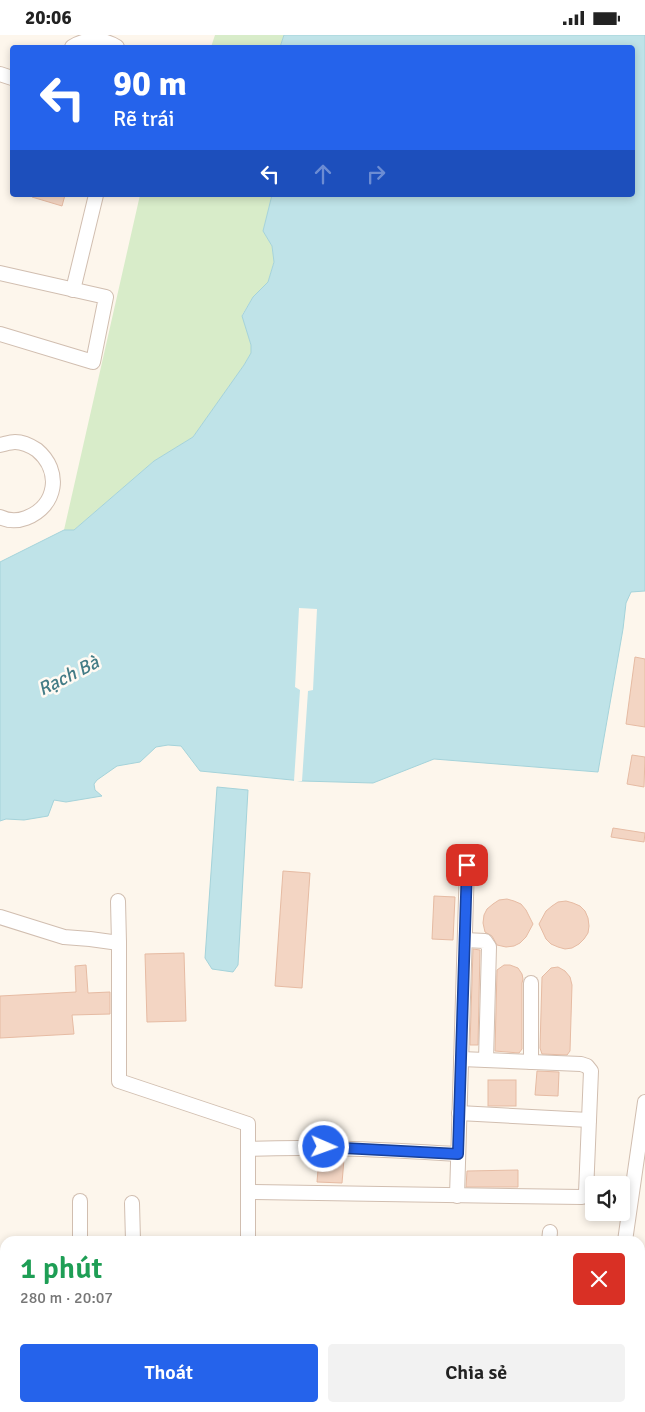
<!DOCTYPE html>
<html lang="vi">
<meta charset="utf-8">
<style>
body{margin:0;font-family:Signika,sans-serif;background:#f2f2f2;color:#222;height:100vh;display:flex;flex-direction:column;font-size:19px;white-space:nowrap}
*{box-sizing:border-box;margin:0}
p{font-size:16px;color:#767676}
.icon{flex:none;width:28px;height:28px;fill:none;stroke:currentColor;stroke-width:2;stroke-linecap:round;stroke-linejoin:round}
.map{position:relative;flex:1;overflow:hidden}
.panel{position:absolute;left:0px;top:1201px;width:645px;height:176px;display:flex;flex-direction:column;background:#fff;border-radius:15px 15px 0 0;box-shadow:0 2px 8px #0003}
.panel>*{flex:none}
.top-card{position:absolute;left:10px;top:10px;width:625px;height:152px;border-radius:5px;box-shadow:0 2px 8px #0003;background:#2563eb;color:#fff;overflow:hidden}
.fabs{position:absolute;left:585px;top:1141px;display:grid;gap:10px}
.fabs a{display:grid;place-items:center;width:45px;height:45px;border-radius:5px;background:#fff;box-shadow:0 2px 8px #0003;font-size:25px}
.pin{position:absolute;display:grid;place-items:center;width:42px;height:42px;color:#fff;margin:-21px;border-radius:10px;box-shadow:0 2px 8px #0006}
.me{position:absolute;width:55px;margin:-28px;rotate:92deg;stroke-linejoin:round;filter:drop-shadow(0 0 4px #0008)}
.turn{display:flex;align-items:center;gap:18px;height:105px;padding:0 20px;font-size:22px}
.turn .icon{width:65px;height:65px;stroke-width:2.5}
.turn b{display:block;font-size:35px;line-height:42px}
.lanes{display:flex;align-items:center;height:48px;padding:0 20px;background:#0003;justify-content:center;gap:25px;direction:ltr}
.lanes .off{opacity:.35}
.round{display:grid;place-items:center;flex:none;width:52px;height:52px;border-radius:5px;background:#f2f2f2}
.head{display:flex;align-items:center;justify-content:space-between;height:85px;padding:0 20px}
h1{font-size:30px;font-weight:600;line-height:38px;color:#1e9e55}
.primary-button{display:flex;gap:10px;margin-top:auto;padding:10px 20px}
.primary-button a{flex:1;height:58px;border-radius:5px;background:#2563eb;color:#fff;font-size:20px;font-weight:600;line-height:58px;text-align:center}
.primary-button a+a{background:#f2f2f2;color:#222}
.status{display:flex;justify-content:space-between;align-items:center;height:35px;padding:0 25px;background:#fff;direction:ltr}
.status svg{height:14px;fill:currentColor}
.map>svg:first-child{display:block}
.green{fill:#d8ecc9}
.water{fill:#bfe3e8;stroke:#a5d3da}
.pier{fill:#fdf6ec}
.building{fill:#f3d5c3;stroke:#e6bba3}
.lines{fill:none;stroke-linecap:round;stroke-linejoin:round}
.minor-casing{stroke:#d1beb0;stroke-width:16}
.minor{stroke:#fff;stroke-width:14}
.route-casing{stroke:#184099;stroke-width:12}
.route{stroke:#2563eb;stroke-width:9}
.labels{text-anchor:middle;stroke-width:5;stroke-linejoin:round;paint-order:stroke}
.water-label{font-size:19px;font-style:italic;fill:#437c86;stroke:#fffaf3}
</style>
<div class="status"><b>20:06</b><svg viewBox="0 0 49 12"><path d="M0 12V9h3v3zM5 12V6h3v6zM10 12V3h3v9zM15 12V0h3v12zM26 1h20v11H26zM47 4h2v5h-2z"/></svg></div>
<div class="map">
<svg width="645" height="1377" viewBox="0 0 645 1377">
<rect width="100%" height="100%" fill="#fdf6ec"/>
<!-- green -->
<g class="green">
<polygon points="215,0 284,0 280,12 211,12"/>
<polygon points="140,160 272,160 263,196 272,211 274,226 268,247 253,262 242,280 251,310 251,318 244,330 193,402 154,426 74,495 64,495"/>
</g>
<!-- water -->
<g class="water">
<polygon points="284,0 645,0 645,556 631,557 626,568 623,594 598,737 434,724 373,748 302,746 200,736 181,711 168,710 156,712 140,727 117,731 97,745 94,749 95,755 102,761 66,767 54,765 48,781 24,785 6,784 0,786 0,527 64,495 74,495 154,426 193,402 244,330 251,318 251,310 242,281 253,262 268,247 274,227 272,211 263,196 272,160 632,160 632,12 280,12"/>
<polygon points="217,752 248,755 238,930 233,937 212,934 205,923"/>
</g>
<!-- pier -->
<polygon class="pier" points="299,573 317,574 313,655 308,656 302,746 294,746 300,655 295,652"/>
<!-- building -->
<g class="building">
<polygon points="33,160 65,160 62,171 32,162"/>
<polygon points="635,622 645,624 645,692 626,689"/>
<polygon points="632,720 645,722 644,752 627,749"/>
<polygon points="613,793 645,798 644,807 611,802"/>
<polygon points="283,836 310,838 302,953 275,951"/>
<polygon points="434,861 455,862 453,905 432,904"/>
<polygon points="507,864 514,866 521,869 526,875 533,889 526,902 520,908 514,911 506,912 497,910 492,901 485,897 483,888 484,880 487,874 493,869 499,865"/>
<polygon points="566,866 573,868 580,871 585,876 588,883 589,891 588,898 584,904 579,909 572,913 565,914 558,912 551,909 546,904 539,889 546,876 552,871 558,867"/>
<polygon points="473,914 480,915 478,1010 470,1010"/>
<polygon points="184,918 186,986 147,987 145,919"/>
<polygon points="86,930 88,958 110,957 110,979 72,980 74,999 0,1003 0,961 76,957 75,931"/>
<polygon points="504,930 510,930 518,933 522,939 523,944 522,948 522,1014 519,1018 495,1016 497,935"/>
<polygon points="558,932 565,936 570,942 572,950 570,1016 567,1020 542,1019 540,1013 542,942 551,933"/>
<polygon points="537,1036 559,1037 558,1061 535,1060"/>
<rect x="488" y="1045" width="28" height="26"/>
<polygon points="319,1123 344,1124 342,1148 317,1147"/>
<polygon points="518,1135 518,1152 466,1152 467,1136"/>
</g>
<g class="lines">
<defs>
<g id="minor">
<path d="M72,12C86,3 103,3 117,12"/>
<polyline points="0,39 12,43"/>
<polyline points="0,238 106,262 93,327 0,299"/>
<polyline points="73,255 96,160"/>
<path d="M0,410C5,409 10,407 15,407C22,407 31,411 37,415C62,436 57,471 26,483C18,486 8,486 0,482"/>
<polyline points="118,866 119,908 119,1046 248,1089 248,1206"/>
<polyline points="0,882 64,902 90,904 119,908"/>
<polyline points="465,905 485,906 489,912 486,1025"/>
<polyline points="531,1027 531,948"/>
<polyline points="459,1078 589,1085"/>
<path d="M248,1114C318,1111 388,1115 458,1119"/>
<polyline points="248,1157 582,1162 586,1158 591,1036 587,1031 581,1029 461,1024"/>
<polyline points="457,1161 467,830"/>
<polyline points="132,1168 133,1206"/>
<polyline points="80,1206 80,1166"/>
<polyline points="549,1206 550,1197"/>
<polyline points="625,1206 645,1067"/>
<polyline points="0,1278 3,1312 0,1331"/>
<polyline points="80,1372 80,1377"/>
<polyline points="138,1372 138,1377"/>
<polyline points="247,1377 247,1372"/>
<polyline points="393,1377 393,1372"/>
<polyline points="519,1377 520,1372"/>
<polyline points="602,1377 602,1372"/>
</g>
</defs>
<!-- minor casing -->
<use href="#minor" class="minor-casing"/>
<!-- minor -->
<use href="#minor" class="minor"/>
</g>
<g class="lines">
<defs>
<polyline id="route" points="324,1112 458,1119 467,830"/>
</defs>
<!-- route casing -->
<use href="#route" class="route-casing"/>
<!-- route -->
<use href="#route" class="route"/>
</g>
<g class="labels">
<!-- water labels -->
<g class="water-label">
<text transform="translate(68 640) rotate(-27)" y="7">Rạch Bà</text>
</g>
</g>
</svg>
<div class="fabs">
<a><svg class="icon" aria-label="sound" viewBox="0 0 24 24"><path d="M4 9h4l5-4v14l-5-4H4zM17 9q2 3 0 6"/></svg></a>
</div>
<div class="pin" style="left:467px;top:830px;background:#d93025"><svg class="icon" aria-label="arrive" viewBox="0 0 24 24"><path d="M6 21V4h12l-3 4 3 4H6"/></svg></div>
<svg class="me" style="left:324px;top:1112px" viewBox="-20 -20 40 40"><circle r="17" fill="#2563eb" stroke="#fff" stroke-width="3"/><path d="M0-11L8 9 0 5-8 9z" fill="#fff"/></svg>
<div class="top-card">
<div class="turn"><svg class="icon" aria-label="left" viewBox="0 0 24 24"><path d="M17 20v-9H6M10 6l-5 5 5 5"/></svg><div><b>90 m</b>Rẽ trái</div></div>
<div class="lanes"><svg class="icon" aria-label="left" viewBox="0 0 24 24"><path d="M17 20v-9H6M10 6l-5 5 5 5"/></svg><svg class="icon off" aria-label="ahead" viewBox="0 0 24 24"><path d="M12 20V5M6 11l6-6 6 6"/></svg><svg class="icon off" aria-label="right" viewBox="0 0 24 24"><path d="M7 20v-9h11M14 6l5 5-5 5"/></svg></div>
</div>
<section class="panel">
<div class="head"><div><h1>1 phút</h1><p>280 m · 20:07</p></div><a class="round" style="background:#d93025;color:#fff"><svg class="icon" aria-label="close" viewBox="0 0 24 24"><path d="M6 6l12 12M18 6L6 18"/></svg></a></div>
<div class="primary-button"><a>Thoát</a><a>Chia sẻ</a></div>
</section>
</div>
